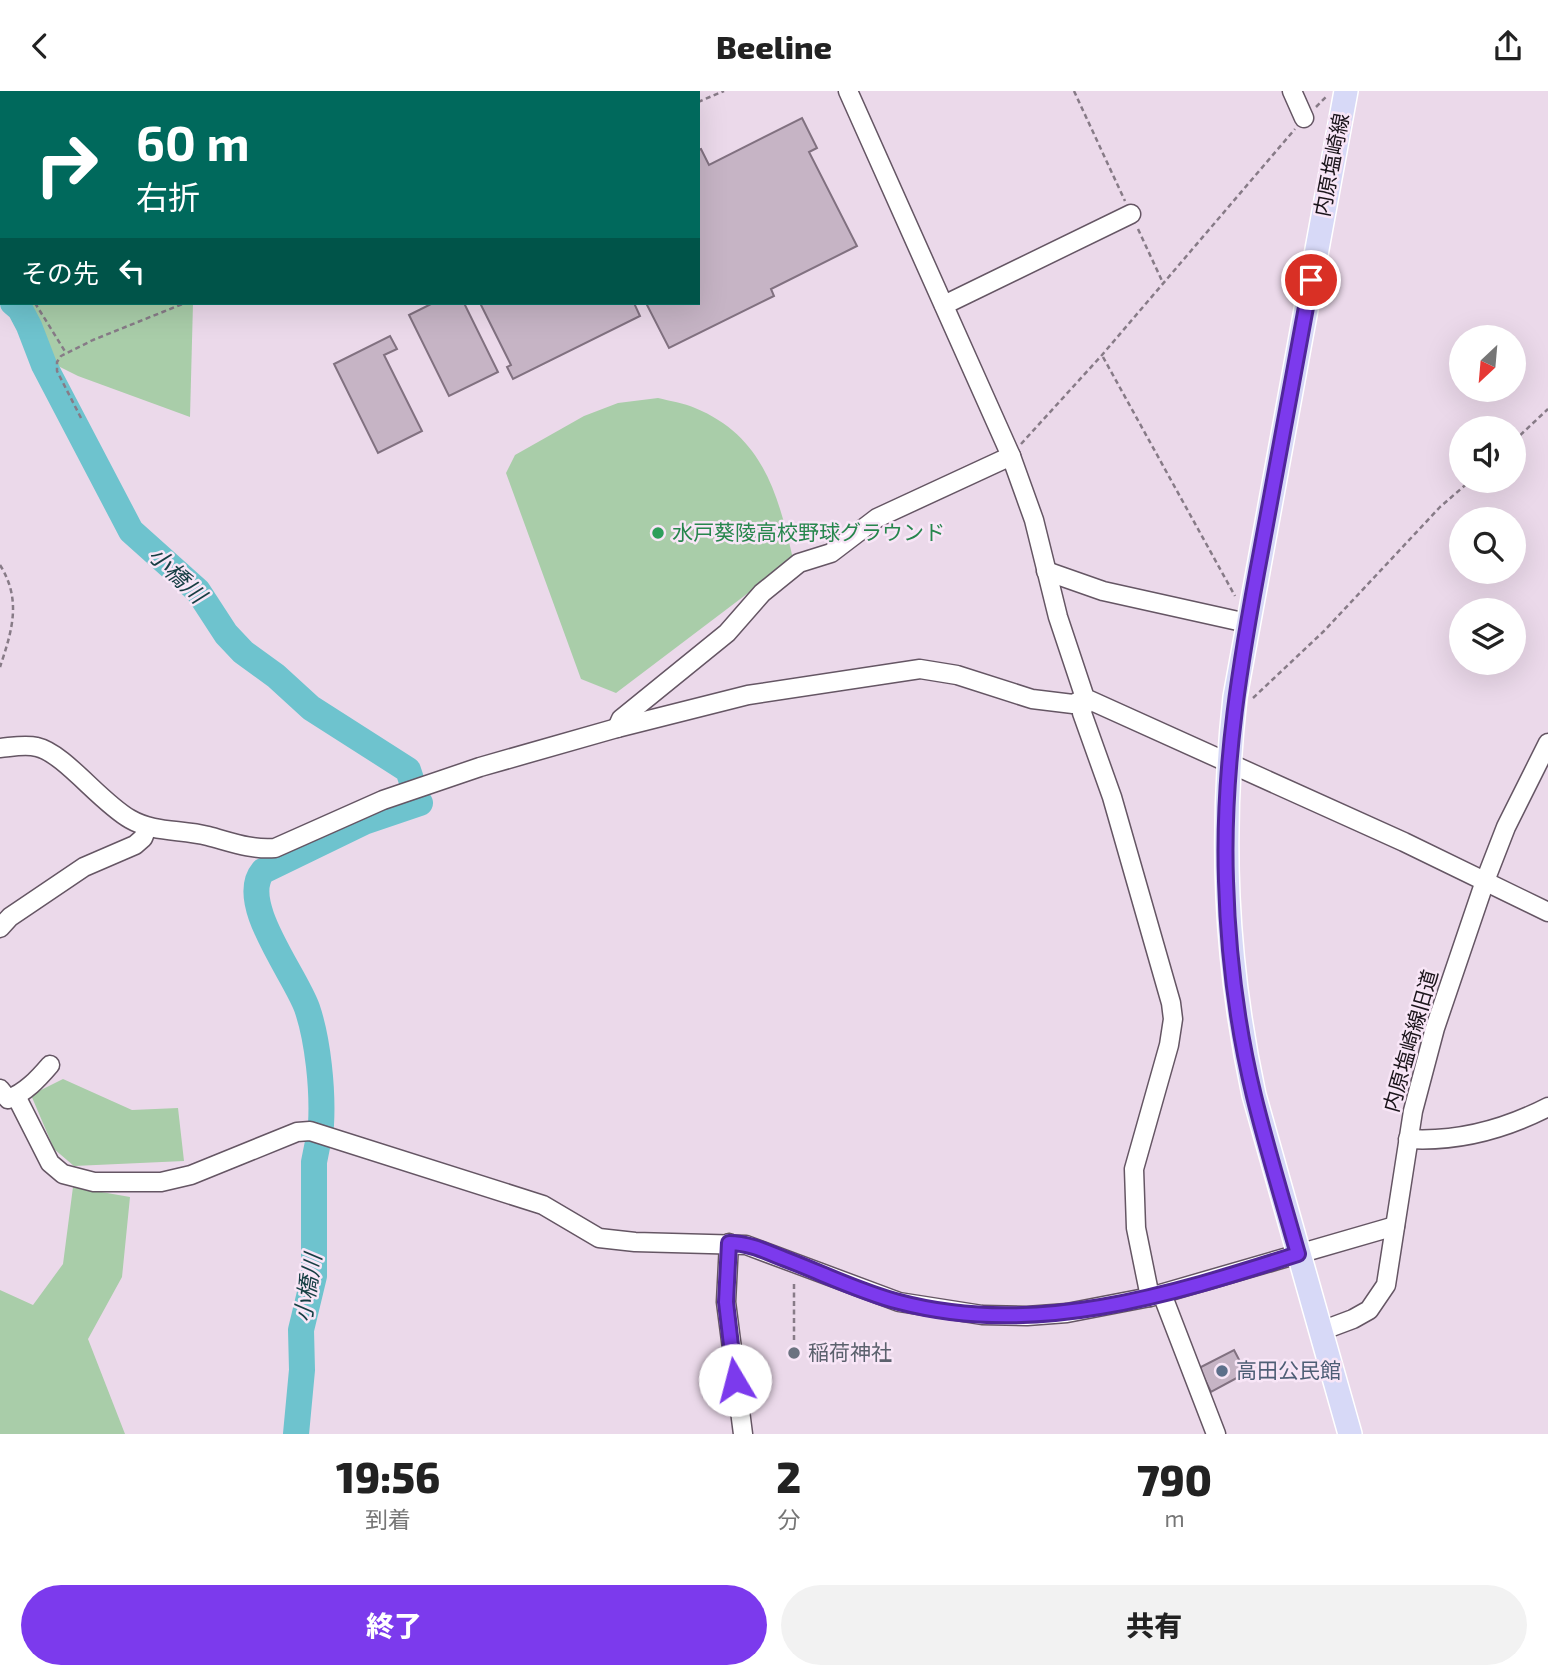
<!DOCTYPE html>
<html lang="ja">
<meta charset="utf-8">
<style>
body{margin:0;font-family:"Exo 2","Noto Sans JP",sans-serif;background:#f2f2f2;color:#222;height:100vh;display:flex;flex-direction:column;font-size:26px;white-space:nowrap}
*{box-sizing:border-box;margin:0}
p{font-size:23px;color:#767676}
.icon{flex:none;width:38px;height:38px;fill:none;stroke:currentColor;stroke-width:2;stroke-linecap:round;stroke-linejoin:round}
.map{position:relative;height:1343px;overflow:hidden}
.drawer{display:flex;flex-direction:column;background:#fff;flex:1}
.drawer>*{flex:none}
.hud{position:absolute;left:0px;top:0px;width:700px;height:214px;box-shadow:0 7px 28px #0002;background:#00695c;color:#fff;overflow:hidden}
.needle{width:46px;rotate:206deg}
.fabs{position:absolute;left:1449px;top:234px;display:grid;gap:14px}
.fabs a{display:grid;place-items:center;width:77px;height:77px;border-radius:50%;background:#fff;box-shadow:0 7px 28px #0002;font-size:35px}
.pin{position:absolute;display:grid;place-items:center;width:60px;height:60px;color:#fff;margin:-30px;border:4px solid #fff;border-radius:50%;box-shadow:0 2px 7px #0007}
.me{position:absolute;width:77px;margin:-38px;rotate:352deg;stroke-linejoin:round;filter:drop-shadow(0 0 5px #0008)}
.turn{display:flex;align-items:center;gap:24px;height:147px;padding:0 21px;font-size:32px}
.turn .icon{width:91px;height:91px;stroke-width:2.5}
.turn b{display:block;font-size:49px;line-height:60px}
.then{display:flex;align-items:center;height:66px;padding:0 21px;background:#0003;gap:14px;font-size:26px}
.eta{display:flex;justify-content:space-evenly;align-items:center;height:119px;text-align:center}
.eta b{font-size:42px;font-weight:800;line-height:49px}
.cta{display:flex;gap:14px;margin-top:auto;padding:14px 21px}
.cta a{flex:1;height:80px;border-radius:42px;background:#7c3aed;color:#fff;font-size:28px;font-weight:800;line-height:80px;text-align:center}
.cta a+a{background:#f2f2f2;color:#222}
header{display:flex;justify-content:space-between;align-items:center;height:91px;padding:0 21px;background:#fff;font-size:32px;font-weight:800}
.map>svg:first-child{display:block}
.green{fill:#a9cda9}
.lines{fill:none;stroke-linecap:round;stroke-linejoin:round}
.river{stroke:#6ec3ce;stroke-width:26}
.building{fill:#c6b4c5;stroke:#817180;stroke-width:2}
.minor-casing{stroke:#655664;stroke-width:21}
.major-casing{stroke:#fff;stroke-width:26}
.path{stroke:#877b87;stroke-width:2.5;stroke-dasharray:5 3.5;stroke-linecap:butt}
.minor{stroke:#fff;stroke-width:18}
.major{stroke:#d7d9f7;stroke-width:23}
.route-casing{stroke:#51269a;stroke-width:18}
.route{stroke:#7c3aed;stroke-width:12}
.leisure-dot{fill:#2e9e5b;stroke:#f8e6f7;stroke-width:2.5}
.worship-dot{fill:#6b7280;stroke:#f8e6f7;stroke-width:2.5}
.service-dot{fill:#5c6f8a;stroke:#f8e6f7;stroke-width:2.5}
.labels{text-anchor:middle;stroke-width:5;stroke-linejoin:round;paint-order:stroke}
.street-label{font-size:21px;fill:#1a141a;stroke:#f8e6f7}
.leisure-label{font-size:21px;fill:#27864d;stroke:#f8e6f7;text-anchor:start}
.worship-label{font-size:21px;fill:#5b616d;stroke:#f8e6f7;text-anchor:start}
.service-label{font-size:21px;fill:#4e5e75;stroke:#f8e6f7;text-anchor:start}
.water-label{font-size:23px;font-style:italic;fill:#153e43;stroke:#f8e6f7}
</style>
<header><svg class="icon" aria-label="back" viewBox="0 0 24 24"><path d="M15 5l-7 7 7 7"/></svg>Beeline<svg class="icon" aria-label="share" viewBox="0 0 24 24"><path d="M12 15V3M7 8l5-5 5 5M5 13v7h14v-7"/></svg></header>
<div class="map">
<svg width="1548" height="1343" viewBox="0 0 1548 1343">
<rect width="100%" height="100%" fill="#ebd9ea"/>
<!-- green -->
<g class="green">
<polygon points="99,0 612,0 97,2"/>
<polygon points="13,212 193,212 190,326 78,285 58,275"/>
<path d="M658,307C670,310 684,312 695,317C763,345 778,403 793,468L616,602L581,588L506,382L515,364L584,325L618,312Z"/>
<polygon points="63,988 132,1019 178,1017 184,1070 74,1075 54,1058 31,1004"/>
<polygon points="73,1096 130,1106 122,1186 88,1248 125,1343 0,1343 0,1199 33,1214 63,1173"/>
</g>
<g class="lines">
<!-- river -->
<g class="river">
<polyline points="13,212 20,218 29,235 44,274 131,440 198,500 226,543 243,561 276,585 311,617 408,679 413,694"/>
<path d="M321,1034C323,999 318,949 307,917C295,883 237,811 263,780L364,731L420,712L418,709"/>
<polyline points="296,1343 302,1279 301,1239 314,1185 314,1071 318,1051"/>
</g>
</g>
<!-- building -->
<g class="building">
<polygon points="802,27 817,57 809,61 857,155 771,198 774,205 669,257 646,212 698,212 698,59 701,58 709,74"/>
<polygon points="433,212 464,212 498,281 449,305 409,224"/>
<polygon points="480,212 634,212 640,225 513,288 507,276 511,274"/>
<polygon points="390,245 397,258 384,264 422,340 378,362 334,273"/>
<polygon points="1234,1259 1246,1282 1211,1301 1199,1277"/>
</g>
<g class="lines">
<defs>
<g id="minor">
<polyline points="848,0 1011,365 1034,429 1058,526 1085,607 1404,751 1548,821"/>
<polyline points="1292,0 1304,27"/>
<polyline points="944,214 1131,123"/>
<polyline points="1046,480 1103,500 1247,532"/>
<polyline points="1085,607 1082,622 1112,706 1171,912 1173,928 1169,954 1134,1078 1136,1137 1150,1206"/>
<polyline points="617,637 621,628 727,542 762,502 799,472 831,462 877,427 1011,365"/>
<path d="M0,657C12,656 25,653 37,656C64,662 100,711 130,728C154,742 181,738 208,745C231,751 251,759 275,757L383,709L480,676L617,637L748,604L920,578L957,584L1032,608L1073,613L1085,607"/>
<polyline points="0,837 10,826 84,776 135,754 143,747 147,737"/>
<path d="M0,998L8,1008C25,1002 38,988 50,974"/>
<polyline points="16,1005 50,1072 63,1083 94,1091 161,1091 191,1084 297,1041 310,1040 543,1114 599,1147 635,1151 746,1154 899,1211 982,1224 1027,1225 1067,1222 1150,1206 1395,1135"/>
<path d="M1408,1048C1457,1051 1505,1038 1548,1016"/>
<polyline points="729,1152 726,1211 743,1343"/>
<polyline points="1162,1203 1216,1343"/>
<polyline points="1321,1240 1353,1228 1369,1219 1386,1194 1413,1020 1435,937 1485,790 1506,736 1548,652"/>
</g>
<path id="major" d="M1346,0L1235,606C1220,744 1225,868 1254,1004L1350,1343"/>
</defs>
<!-- minor casing -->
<use href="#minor" class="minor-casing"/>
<!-- major casing -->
<use href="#major" class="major-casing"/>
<!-- path -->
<g class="path">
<polyline points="1074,0 1125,110"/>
<polyline points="698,11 724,0"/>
<polyline points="1316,16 1326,6"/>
<polyline points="1138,138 1163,192"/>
<polyline points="0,147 2,151"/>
<polyline points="35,212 66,262"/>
<polyline points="1103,266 1235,505"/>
<polyline points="81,327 57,280 57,271 61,265 93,249 185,212"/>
<polyline points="1514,350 1548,318"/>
<polyline points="1021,353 1102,264 1295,38"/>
<path d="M0,474C22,509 12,540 0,576"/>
<polyline points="1253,607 1324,540 1440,416 1470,390"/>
<polyline points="794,1249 794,1190"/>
</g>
<!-- minor -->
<use href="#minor" class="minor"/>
<!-- major -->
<use href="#major" class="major"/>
</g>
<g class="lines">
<defs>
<path id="route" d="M735,1289L726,1211L729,1152C749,1152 767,1161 785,1168C822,1182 860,1201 899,1211C1034,1247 1170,1204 1298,1163C1283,1110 1267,1058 1254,1005C1237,935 1228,862 1226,790C1222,676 1241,566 1262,455C1278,366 1295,278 1311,189"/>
</defs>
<!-- route casing -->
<use href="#route" class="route-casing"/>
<!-- route -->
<use href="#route" class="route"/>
</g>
<!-- markers -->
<circle class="leisure-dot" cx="658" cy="442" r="7"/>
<circle class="worship-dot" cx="794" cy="1262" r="7"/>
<circle class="service-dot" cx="1222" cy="1280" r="7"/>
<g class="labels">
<!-- street labels -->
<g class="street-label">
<text transform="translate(1332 74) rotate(-79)" y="7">内原塩崎線</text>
<text transform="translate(1411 950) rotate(-74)" y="7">内原塩崎線旧道</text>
</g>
<!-- leisure labels -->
<g class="leisure-label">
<text x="672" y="449">水戸葵陵高校野球グラウンド</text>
</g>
<!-- worship labels -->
<g class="worship-label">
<text x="808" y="1269">稲荷神社</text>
</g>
<!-- service labels -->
<g class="service-label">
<text x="1236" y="1287">高田公民館</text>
</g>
<!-- water labels -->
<g class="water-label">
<text transform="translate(177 484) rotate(44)" y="8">小橋川</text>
<text transform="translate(308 1197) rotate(-81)" y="8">小橋川</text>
</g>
</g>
</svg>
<div class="fabs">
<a><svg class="needle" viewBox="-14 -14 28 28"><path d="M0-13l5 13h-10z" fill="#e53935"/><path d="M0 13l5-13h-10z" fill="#767676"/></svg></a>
<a><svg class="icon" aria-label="sound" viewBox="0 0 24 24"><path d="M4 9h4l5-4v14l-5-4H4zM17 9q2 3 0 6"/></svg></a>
<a><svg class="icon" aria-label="search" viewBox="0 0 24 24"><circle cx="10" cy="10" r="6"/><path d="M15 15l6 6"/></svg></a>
<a><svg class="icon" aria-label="layers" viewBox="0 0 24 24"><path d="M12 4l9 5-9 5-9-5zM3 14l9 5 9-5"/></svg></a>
</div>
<div class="pin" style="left:1311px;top:189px;background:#d93025"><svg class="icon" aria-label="arrive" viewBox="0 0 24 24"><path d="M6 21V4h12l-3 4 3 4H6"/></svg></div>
<svg class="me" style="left:735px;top:1289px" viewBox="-20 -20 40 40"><circle r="19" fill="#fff"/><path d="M0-13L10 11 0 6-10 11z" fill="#7c3aed"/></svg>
<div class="hud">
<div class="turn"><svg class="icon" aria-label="right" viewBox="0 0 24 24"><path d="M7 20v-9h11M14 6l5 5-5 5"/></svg><div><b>60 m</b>右折</div></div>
<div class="then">その先<svg class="icon" aria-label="left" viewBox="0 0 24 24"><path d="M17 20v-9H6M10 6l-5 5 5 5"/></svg></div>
</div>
</div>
<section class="drawer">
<div class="eta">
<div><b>19:56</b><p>到着</p></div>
<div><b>2</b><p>分</p></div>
<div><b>790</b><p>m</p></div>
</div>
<div class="cta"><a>終了</a><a>共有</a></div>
</section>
